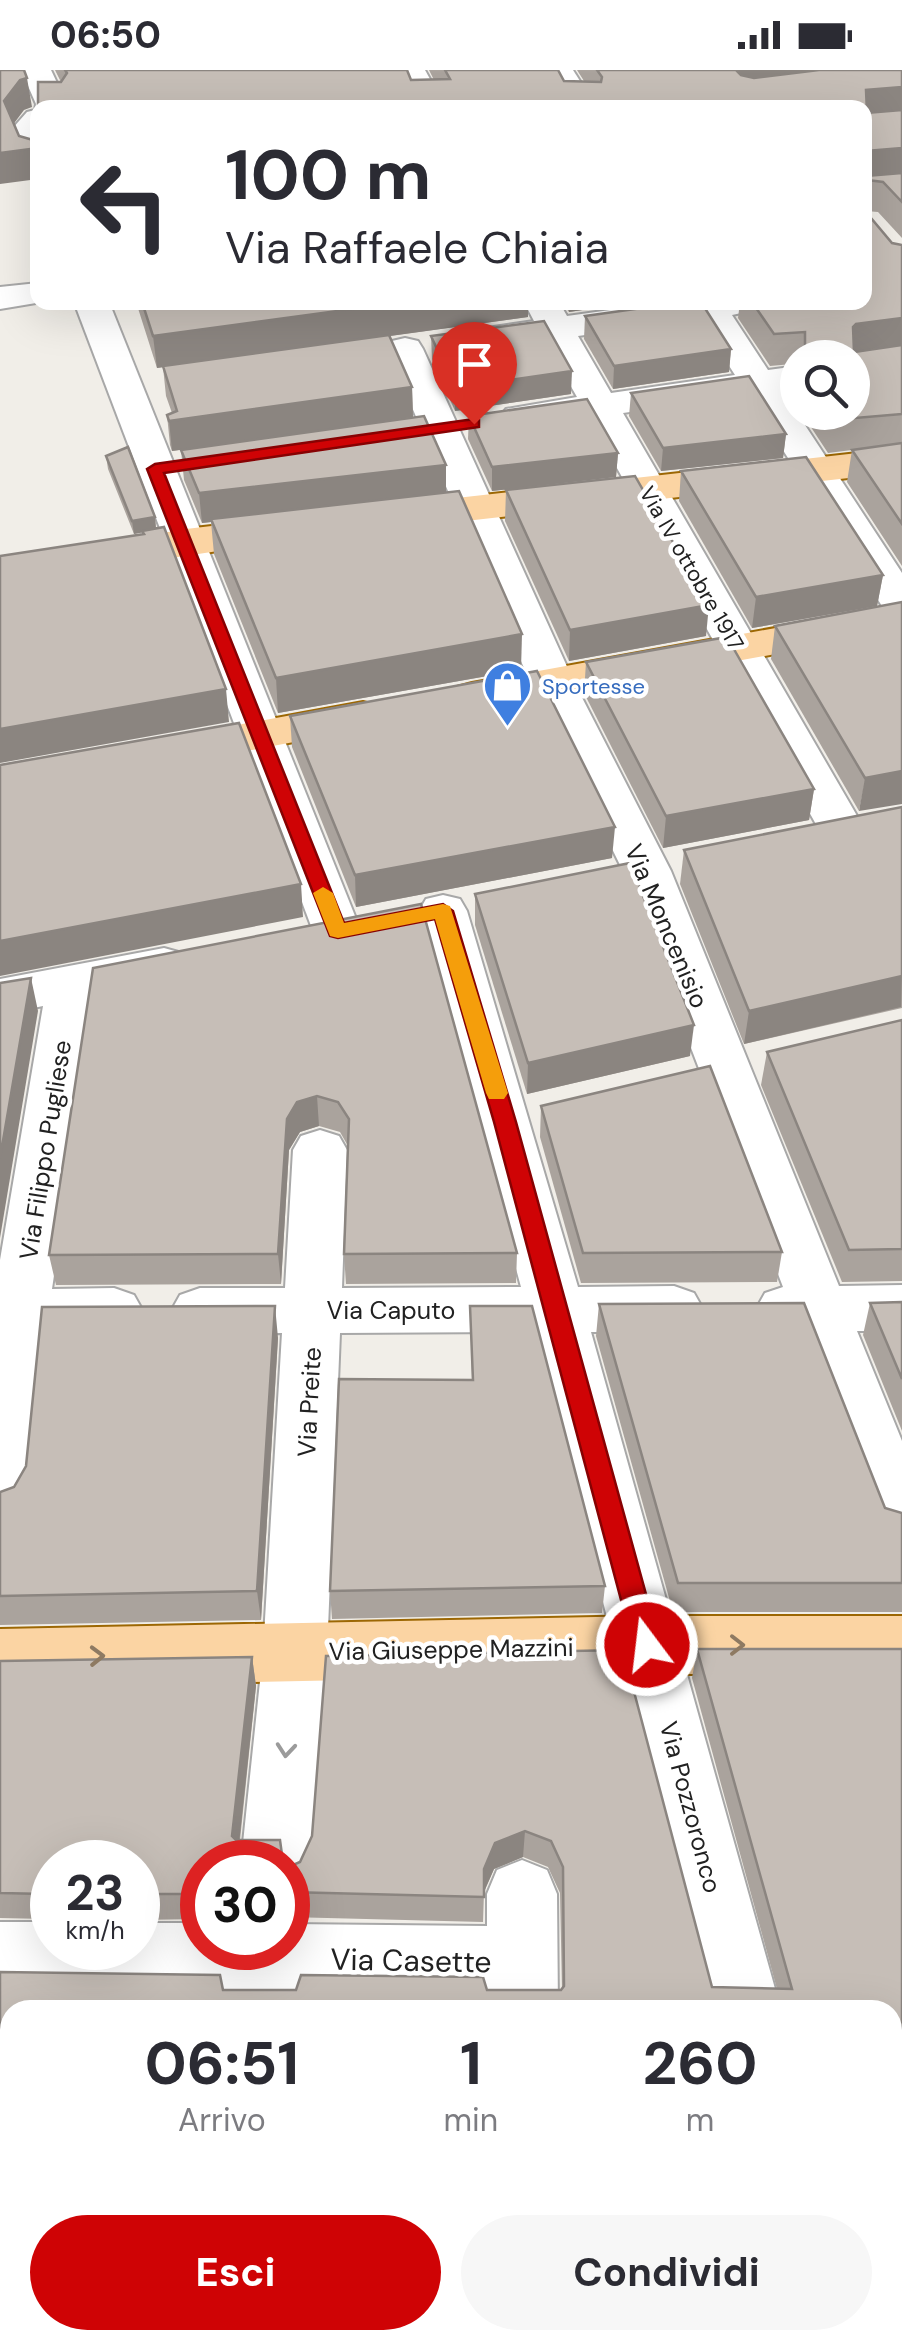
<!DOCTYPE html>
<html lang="it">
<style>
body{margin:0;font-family:"DM Sans",sans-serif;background:#f7f7f7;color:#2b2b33;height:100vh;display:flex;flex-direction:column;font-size:38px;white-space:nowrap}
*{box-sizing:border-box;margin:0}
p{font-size:32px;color:#7c7c81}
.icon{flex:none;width:55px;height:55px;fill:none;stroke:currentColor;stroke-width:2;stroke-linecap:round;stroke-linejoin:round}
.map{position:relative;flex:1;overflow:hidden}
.drawer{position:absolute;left:0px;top:1930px;width:902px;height:350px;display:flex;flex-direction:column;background:#fff;border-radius:30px 30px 0 0;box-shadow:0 10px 40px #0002}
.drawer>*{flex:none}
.banner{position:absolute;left:30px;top:30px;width:842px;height:210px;border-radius:20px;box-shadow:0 10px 40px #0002;background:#fff;color:#2b2b33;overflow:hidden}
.tools{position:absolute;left:780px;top:270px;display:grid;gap:20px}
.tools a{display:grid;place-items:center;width:90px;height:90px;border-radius:50%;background:#fff;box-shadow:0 10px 40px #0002;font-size:50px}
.speed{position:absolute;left:30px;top:1770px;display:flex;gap:20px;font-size:50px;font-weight:700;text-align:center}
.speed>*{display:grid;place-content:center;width:130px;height:130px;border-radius:50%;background:#fff;box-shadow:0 10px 40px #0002;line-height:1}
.speed small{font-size:25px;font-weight:400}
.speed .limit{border:15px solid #d22;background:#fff;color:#111}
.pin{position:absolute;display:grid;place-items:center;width:85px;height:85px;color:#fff;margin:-102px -42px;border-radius:50% 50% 50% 0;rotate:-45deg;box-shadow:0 0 10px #0007}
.pin .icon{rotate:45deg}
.me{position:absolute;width:110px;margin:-55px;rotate:345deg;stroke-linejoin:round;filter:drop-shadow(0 0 8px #0008)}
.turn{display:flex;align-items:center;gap:35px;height:210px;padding:0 30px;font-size:45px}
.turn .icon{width:130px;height:130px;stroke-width:2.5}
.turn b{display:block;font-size:70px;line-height:85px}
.eta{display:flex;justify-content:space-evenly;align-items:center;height:170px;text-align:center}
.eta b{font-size:60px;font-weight:700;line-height:70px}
.button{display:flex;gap:20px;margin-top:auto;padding:20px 30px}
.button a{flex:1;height:115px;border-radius:60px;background:#cf0305;color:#fff;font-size:40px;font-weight:700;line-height:115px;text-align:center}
.button a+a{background:#f7f7f7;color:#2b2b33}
.status{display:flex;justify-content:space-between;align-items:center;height:70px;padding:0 50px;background:#fff;direction:ltr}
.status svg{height:28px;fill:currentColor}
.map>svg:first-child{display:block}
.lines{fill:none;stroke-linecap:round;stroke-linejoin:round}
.minor-casing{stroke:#a8a8a8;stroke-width:4}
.major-casing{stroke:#9c6703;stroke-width:4}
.minor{fill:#fff;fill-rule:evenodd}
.major{fill:#fbd4a3;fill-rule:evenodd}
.wall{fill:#aaa39d;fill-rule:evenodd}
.shaded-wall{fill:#8b8580}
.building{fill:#c6beb7;stroke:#8b8580;stroke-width:2.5;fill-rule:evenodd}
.oneway{stroke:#8e7a62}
.oneway2{stroke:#9b9b9b}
.route{fill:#cf0305;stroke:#870203;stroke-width:2.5}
.slow{fill:#f59e0b}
.labels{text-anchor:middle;stroke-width:9;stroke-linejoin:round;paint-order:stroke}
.far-street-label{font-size:22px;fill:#212121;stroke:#fff}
.far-shop-label{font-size:22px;fill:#366cbe;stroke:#fff;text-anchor:start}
.street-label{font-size:25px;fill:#212121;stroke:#fff}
.near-street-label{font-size:30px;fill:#212121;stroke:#fff}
</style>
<div class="status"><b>06:50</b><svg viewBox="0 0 49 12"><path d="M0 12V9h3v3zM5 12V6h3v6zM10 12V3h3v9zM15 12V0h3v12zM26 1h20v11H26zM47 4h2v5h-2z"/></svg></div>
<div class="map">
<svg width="902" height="2280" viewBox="0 0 902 2280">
<rect width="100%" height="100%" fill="#f1eee8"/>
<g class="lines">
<defs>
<g id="minor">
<polygon points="21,0 51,0 67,34 65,38 38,38 38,96 27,94 12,59 27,42 35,40 36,34"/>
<polygon points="395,0 425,0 446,38 415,38"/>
<polygon points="543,0 573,0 597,38 566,38"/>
<polygon points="38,213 38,232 42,232 0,239 0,217"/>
<polygon points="74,232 109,232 361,861 354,873 337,878 320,873 313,861"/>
<path d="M524,232H559L567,246L668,232H765L760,239L732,245L768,300L798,296V318L782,320L902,503V548L887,544L748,325L623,343L867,763L861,774L844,778L827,774L589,348L519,358L506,355L500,347L506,339L577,327L545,271L473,281L460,278L455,270L460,262L534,251ZM699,249L735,305L611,323L578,266Z"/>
<polygon points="405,268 418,271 423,279 574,612 671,801 839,1216 902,1215 902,1261 857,1261 902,1371 902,1474 880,1466 871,1447 800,1262 765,1255 756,1239 765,1223 783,1217 623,801 530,612 387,279 392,271"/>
<polygon points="443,825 460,829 467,841 578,1217 674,1216 694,1223 703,1239 694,1255 674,1262 591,1262 781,1940 709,1940 533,1262 340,1263 327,1583 311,1792 300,1816 288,1821 288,1792 241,1792 263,1583 282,1263 200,1264 180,1257 171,1241 180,1225 200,1218 285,1218 293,1080 301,1066 320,1060 339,1066 347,1080 342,1218 521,1217 419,841 426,829"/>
<polygon points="164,878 182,883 189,895 182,907 95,926 52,1219 114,1218 134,1225 143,1241 134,1257 114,1264 46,1264 31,1426 22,1444 0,1452 0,1190 43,936 0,945 0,909"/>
<polygon points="522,1790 547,1800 557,1824 558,1940 486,1940 486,1927 0,1922 0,1852 52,1852 52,1878 138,1878 138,1853 202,1853 202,1878 288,1878 288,1854 487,1856 487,1824 497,1800"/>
</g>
<g id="major">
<polygon points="902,378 902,402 394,459 380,455 374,447 380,439 394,435"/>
<polygon points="289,447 303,450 309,459 303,468 0,514 0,490 186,459"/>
<polygon points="902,535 902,561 472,639 457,635 450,626 457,617 472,613"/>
<polygon points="363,632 379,636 385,646 379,656 172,695 156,691 150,681 156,671 172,667"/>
<polygon points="647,1546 902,1546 902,1604 647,1604 0,1617 0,1559"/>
</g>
</defs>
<!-- minor casing -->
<use href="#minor" class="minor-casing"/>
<!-- major casing -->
<use href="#major" class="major-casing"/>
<!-- minor -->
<use href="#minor" class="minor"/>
<!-- major -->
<use href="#major" class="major"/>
</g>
<!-- wall -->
<g class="wall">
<polygon points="55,0 407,0 411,10 434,10 429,0 558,0 564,11 584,11 577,0 902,0 902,168 878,142 866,141 866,142 892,173 902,175 902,496 847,412 852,380 828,383 801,342 852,342 852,288 798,288 798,337 788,323 792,294 770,296 738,248 740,232 865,232 865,38 61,12"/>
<polygon points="136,232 528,232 528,247 389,266 412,317 413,347 172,381 170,375 167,345 172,343 166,326 163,297 157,298"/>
<polygon points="562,232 636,232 569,242"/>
<polygon points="585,246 731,279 729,302 613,319 584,269"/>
<polygon points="431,266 571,324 455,341 432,289"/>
<polygon points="631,323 786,364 783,388 661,401 629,346"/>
<polygon points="469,346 618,383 616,407 492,421 468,369"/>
<polygon points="181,380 446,395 446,423 521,600 278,643 214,484 211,452 202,453 184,410"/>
<polygon points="106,386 155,447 156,458 229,652 142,462 134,464 108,399"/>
<polygon points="681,401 883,505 877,536 752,558 679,431"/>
<polygon points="506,420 706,566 569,591 505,451"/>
<polygon points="902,532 859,741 771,589 775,556"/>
<polygon points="586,592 814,719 809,750 663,778 584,623"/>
<polygon points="290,646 612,788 356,837 292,677"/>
<polygon points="902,737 902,938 744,974 680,814 684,780"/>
<polygon points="475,824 690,986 527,1024 475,855"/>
<polygon points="421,834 517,1183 516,1213 346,1214 344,1184 348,1076 340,1062 319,1056 300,1062 289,1080 281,1214 56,1215 49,1185"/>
<polygon points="902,950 902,1211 842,1212 761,1015 767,982"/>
<polygon points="541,1036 782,1182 777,1212 581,1213 540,1067"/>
<polygon points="902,1232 902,1361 863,1265 870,1233"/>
<polygon points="599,1234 885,1438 902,1443 902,1542 673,1542 596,1266"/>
<polygon points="470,1236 605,1516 602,1543 332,1549 330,1521 472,1310"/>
<polygon points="278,1268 261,1550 0,1555 0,1422 14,1417"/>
<path d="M697,1579H902V2280H0V1902L220,1905L223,1920H296L301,1905L483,1907L487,1920L562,1919L560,1823L548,1797L523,1787L494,1799L484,1822L483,1852L288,1847V1797L300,1792L312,1766L326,1586L623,1580L712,1917L777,1919L692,1608ZM10,1940H892V2270H10Z"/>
<polygon points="252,1587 256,1616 240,1770 280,1770 284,1792 202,1792 202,1860 200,1849 138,1850 138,1792 52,1792 52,1866 46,1849 0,1848 0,1591"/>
</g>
<!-- shaded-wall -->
<g class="shaded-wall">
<polygon points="735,0 847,0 749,12"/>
<polygon points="27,8 32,37 24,40 9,60 4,31 20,10"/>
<polygon points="902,17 902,45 865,49 866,20"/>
<polygon points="38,78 38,109 0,114 0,83"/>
<polygon points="902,78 902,107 867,110 867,81"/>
<polygon points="404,232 528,232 528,247 157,298 153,266"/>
<polygon points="569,232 636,232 569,242"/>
<polygon points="902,248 902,278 851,285 853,257 856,254"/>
<polygon points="731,279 729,302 613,319 614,296"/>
<polygon points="572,301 571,324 455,341 455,318"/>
<polygon points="412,317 413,347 172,381 169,351"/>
<polygon points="786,364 783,388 661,401 663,378"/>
<polygon points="618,383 616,407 492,421 492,397"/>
<polygon points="446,395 446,426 211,449 211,452 202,453 199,423"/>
<polygon points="155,447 156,460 134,464 132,451"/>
<polygon points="883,505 877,536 752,558 756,527"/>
<polygon points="709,535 706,566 569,591 570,560"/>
<polygon points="522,564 521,600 278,643 276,608"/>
<polygon points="226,619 229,652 0,693 0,659"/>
<polygon points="902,701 902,734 859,741 865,708"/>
<polygon points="814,719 809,750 663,778 666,746"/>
<polygon points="615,757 612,788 356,837 355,805"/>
<polygon points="301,814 303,847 0,906 0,871"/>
<polygon points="902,906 901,937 744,974 749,941"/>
<polygon points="31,908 38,941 0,1168 0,1088"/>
<polygon points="694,955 690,986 527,1024 528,993"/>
<polygon points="317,1026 319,1056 300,1062 289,1080 281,1214 278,1184 287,1049 297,1032"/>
<polygon points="275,1236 278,1268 261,1550 257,1521"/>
<polygon points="252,1587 256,1616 237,1792 232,1766"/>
<polygon points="525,1761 523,1787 494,1799 483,1824 484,1799 495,1773"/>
</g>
<!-- building -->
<g class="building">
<polygon points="0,0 24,0 27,8 20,10 4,31 19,66 33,70 37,66 38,38 38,78 0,83"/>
<polygon points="65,0 407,0 411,10 450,9 445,0 558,0 564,11 601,12 602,7 597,0 736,0 741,5 754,8 819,0 902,0 902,17 866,20 867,43 902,40 902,78 867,81 867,106 902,103 902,132 883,112 867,110 866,142 892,173 902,175 902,248 856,254 853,257 854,282 902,275 902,344 832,350 827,342 852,342 852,288 805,288 805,262 774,264 752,232 865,232 865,38 38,38 38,12 61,12 67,3"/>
<polygon points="142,232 404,232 153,266"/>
<polygon points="685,232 701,232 731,279 614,296 585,246"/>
<polygon points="544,251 572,301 455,318 431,266"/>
<polygon points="389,265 412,317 169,351 167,345 177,341 163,296"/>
<polygon points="749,306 786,364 663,378 631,323"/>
<polygon points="587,329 618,383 492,397 469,346"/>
<polygon points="424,346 446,395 199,423 181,380"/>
<polygon points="902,373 902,454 852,380"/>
<polygon points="128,377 155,447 132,451 106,386"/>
<polygon points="806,387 883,505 756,527 681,401"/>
<polygon points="635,406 709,535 570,560 506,420"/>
<polygon points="459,421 522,564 276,608 211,449"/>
<polygon points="164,457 226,619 0,659 0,486 144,464 142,461"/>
<polygon points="902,532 902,701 865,708 775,556"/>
<polygon points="727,567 814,719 666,746 586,592"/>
<polygon points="537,601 615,757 355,805 290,646"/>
<polygon points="239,653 301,814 0,871 0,695"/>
<polygon points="902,737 902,906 749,941 684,780"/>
<polygon points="630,793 694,955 528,993 475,824"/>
<polygon points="421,834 517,1183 344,1184 349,1049 338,1032 317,1026 297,1032 287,1049 278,1184 49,1185 93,898"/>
<polygon points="31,908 0,1088 0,913"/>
<polygon points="902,950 902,1179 849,1180 767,982"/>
<polygon points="710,996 782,1182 583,1183 541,1036"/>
<polygon points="902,1232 902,1309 870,1233"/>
<polygon points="804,1233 885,1438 902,1443 902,1513 678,1513 599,1234"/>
<polygon points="275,1236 257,1521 0,1526 0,1422 14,1417 26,1396 42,1237"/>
<polygon points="470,1236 532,1236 605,1516 330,1521 339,1309 473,1310"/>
<path d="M697,1579H902V2280H0V1902L220,1905L223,1920H296L301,1905L483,1907L487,1920H561L564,1916L563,1797L551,1771L525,1761L495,1773L484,1799V1827L288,1822V1797L300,1792L312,1766L326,1586L623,1580L712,1917L792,1919ZM10,1940H892V2270H10Z"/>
<polygon points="252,1587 232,1766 236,1770 280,1770 283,1792 202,1792 202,1850 200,1850 200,1828 196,1824 138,1824 138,1792 52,1792 52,1850 46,1850 45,1824 0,1823 0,1591"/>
</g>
<!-- one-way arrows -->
<defs><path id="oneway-chevron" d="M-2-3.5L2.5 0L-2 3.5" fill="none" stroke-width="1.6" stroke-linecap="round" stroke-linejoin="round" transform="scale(2.5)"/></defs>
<g class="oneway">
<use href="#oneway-chevron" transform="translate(737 1575)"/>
<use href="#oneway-chevron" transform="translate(97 1586) rotate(-1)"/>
</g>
<use class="oneway2" href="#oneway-chevron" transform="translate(286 1680) rotate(95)"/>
<!-- route -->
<polygon class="route" points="474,349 479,350 479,357 164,403 344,853 443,834 453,841 516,1052 660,1575 656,1583 647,1587 637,1583 633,1575 494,1052 435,849 338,868 330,866 147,399 155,394"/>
<!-- slow -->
<polygon class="slow" points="323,817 333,823 344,853 443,834 450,836 508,1023 504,1029 489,1029 486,1023 435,849 338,868 330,866 313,823"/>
<!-- icons -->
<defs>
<symbol id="shop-pin" viewBox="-11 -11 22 30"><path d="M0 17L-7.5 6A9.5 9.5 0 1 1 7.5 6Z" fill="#3f7fe0" stroke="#fff"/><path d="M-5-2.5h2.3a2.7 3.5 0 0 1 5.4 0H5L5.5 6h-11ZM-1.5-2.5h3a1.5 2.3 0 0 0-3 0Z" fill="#fff"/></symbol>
</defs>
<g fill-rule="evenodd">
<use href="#shop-pin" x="480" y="588" width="55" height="75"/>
</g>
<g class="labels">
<!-- far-street labels -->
<g class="far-street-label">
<text transform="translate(692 498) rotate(60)" y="8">Via IV ottobre 1917</text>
</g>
<!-- far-shop labels -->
<g class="far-shop-label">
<text x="542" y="624">Sportesse</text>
</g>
<!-- street labels -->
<g class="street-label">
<text transform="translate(667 856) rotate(67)" y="9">Via Moncenisio</text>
<text transform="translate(45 1080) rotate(-81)" y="9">Via Filippo Pugliese</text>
<text x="391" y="1249">Via Caputo</text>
<text transform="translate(309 1332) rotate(-87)" y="9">Via Preite</text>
<text transform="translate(451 1579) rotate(-1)" y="9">Via Giuseppe Mazzini</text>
<text transform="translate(691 1737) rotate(75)" y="9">Via Pozzoronco</text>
</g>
<!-- near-street labels -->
<g class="near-street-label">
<text transform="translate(411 1891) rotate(1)" y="10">Via Casette</text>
</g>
</g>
</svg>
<div class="tools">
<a><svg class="icon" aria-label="search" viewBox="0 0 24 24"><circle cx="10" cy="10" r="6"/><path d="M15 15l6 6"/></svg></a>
</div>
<div class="speed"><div>23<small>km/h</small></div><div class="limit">30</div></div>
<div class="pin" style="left:474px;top:354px;background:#d93025"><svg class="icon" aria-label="arrive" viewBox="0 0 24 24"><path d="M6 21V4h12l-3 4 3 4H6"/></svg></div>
<svg class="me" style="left:647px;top:1575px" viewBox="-20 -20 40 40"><circle r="17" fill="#cf0305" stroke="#fff" stroke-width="3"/><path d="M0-11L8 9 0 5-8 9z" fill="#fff"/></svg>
<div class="banner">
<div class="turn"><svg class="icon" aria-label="left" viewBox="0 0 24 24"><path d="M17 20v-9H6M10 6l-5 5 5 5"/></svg><div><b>100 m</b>Via Raffaele Chiaia</div></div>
</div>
<section class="drawer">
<div class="eta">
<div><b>06:51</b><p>Arrivo</p></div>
<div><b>1</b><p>min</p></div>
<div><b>260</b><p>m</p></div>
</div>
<div class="button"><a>Esci</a><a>Condividi</a></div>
</section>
</div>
